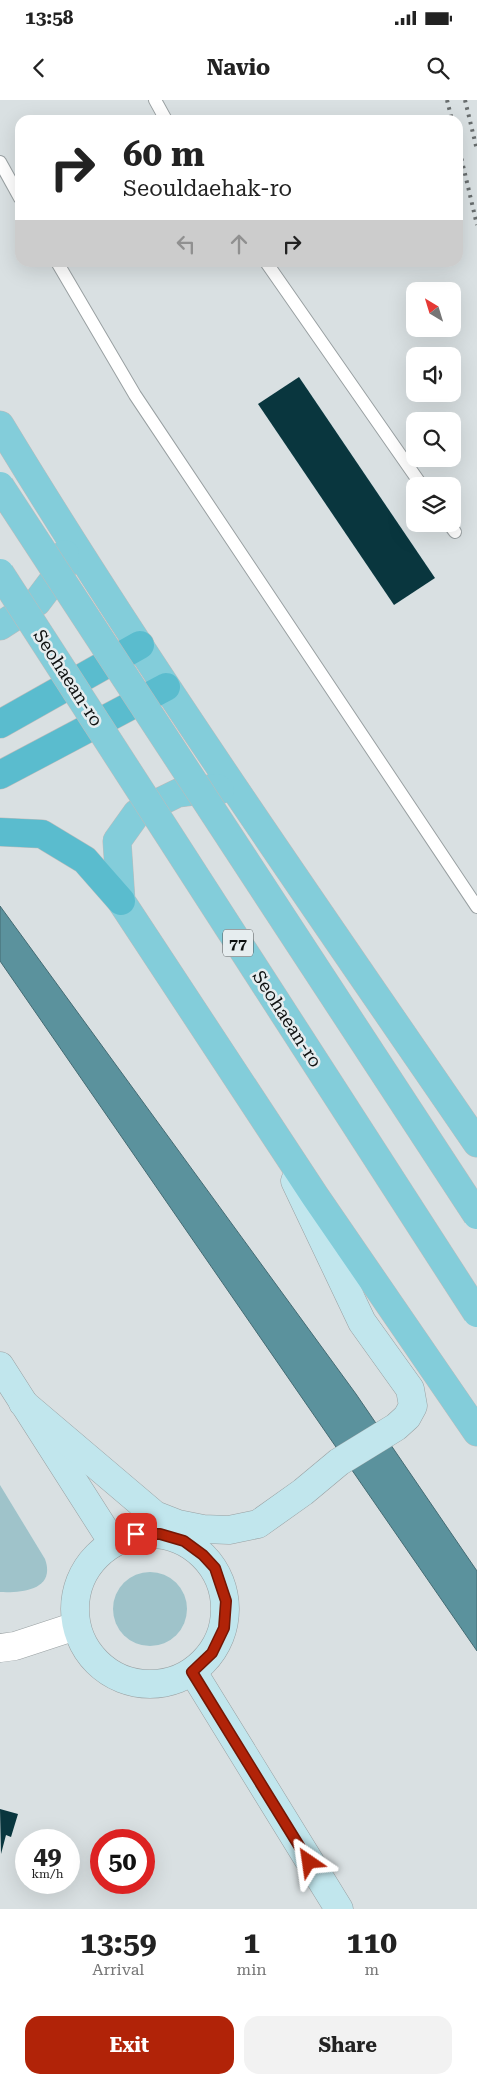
<!DOCTYPE html>
<style>
body{margin:0;font-family:"Roboto Serif",serif;background:#f2f2f2;color:#222;height:100vh;display:flex;flex-direction:column;font-size:19px;white-space:nowrap}
*{box-sizing:border-box;margin:0}
p{font-size:16px;color:#767676}
.icon{flex:none;width:28px;height:28px;fill:none;stroke:currentColor;stroke-width:2;stroke-linecap:round;stroke-linejoin:round}
.map{position:relative;height:1809px;overflow:hidden}
.drawer{display:flex;flex-direction:column;background:#fff;flex:1}
.drawer>*{flex:none}
.top-card{position:absolute;left:15px;top:15px;width:448px;height:152px;border-radius:15px;box-shadow:0 5px 20px #0002;background:#fff;color:#222;overflow:hidden}
.needle{width:32px;rotate:322deg}
.buttons{position:absolute;left:406px;top:182px;display:grid;gap:10px}
.buttons a{display:grid;place-items:center;width:55px;height:55px;border-radius:10px;background:#fff;box-shadow:0 5px 20px #0002;font-size:25px}
.speed{position:absolute;left:15px;top:1729px;display:flex;gap:10px;font-size:25px;font-weight:700;text-align:center}
.speed>*{display:grid;place-content:center;width:65px;height:65px;border-radius:50%;background:#fff;box-shadow:0 5px 20px #0002;line-height:1}
.speed small{font-size:12px;font-weight:400}
.speed .limit{border:8px solid #d22;background:#fff;color:#111}
.pin{position:absolute;display:grid;place-items:center;width:42px;height:42px;color:#fff;margin:-21px;border-radius:10px;box-shadow:0 2px 8px #0006}
.me{position:absolute;width:55px;margin:-28px;rotate:328deg;stroke-linejoin:round;filter:drop-shadow(0 0 4px #0008)}
.turn{display:flex;align-items:center;gap:18px;height:105px;padding:0 25px;font-size:22px}
.turn .icon{width:65px;height:65px;stroke-width:2.5}
.turn b{display:block;font-size:35px;line-height:42px}
.lanes{display:flex;align-items:center;height:48px;padding:0 25px;background:#0003;justify-content:center;gap:25px;direction:ltr}
.lanes .off{opacity:.35}
.eta{display:flex;justify-content:space-evenly;align-items:center;height:85px;text-align:center}
.eta b{font-size:30px;font-weight:700;line-height:35px}
.cta{display:flex;gap:10px;margin-top:auto;padding:10px 25px}
.cta a{flex:1;height:58px;border-radius:15px;background:#b12308;color:#fff;font-size:20px;font-weight:700;line-height:58px;text-align:center}
.cta a+a{background:#f2f2f2;color:#222}
.status{display:flex;justify-content:space-between;align-items:center;height:35px;padding:0 25px;background:#fff;direction:ltr}
.status svg{height:14px;fill:currentColor}
header{display:flex;justify-content:space-between;align-items:center;height:65px;padding:0 25px;background:#fff;font-size:22px;font-weight:700}
.map>svg:first-child{display:block}
.green{fill:#9fc3ca}
.water{fill:#5b929d;stroke:#446b73}
.building{fill:#09363e}
.lines{fill:none;stroke-linecap:round;stroke-linejoin:round}
.service-casing{stroke:#99a0a2;stroke-width:14}
.tertiary-casing{stroke:#99a0a2;stroke-width:29}
.secondary-casing{stroke:#99a0a2;stroke-width:29}
.primary-casing{stroke:#bcbcbc;stroke-width:29}
.trunk-casing{stroke:#bcbcbc;stroke-width:29}
.service{stroke:#fff;stroke-width:12}
.tertiary{stroke:#fff;stroke-width:28}
.secondary{stroke:#c1e6ed;stroke-width:28}
.primary{stroke:#83cdda;stroke-width:28}
.trunk{stroke:#5abcce;stroke-width:28}
.rail{stroke:#686d6e;stroke-width:4;stroke-dasharray:2.5 5;stroke-linecap:butt}
.primary-bridge-casing{stroke:#bcbcbc;stroke-width:29;stroke-linecap:butt}
.primary-bridge{stroke:#83cdda;stroke-width:28}
.route-casing{stroke:#731705;stroke-width:12}
.route{stroke:#b12308;stroke-width:9}
.labels{text-anchor:middle;stroke-width:5;stroke-linejoin:round;paint-order:stroke}
.shield{fill:#e6edef;stroke:#4f5354;stroke-width:1}
.shield-label{font-size:16px;font-weight:bold;fill:#0e1111}
.street-label{font-size:18px;fill:#0e1111;stroke:#e6edef}
</style>
<div class="status"><b>13:58</b><svg viewBox="0 0 49 12"><path d="M0 12V9h3v3zM5 12V6h3v6zM10 12V3h3v9zM15 12V0h3v12zM26 1h20v11H26zM47 4h2v5h-2z"/></svg></div>
<header><svg class="icon" aria-label="back" viewBox="0 0 24 24"><path d="M15 5l-7 7 7 7"/></svg>Navio<svg class="icon" aria-label="search" viewBox="0 0 24 24"><circle cx="10" cy="10" r="6"/><path d="M15 15l6 6"/></svg></header>
<div class="map">
<svg width="477" height="1809" viewBox="0 0 477 1809">
<rect width="100%" height="100%" fill="#d9e0e2"/>
<!-- green -->
<g class="green">
<path d="M0,1385L45,1459C56,1490 22,1493 0,1492Z"/>
<circle cx="150" cy="1509" r="37"/>
</g>
<!-- water -->
<polygon class="water" points="0,806 356,1294 477,1471 477,1551 0,861"/>
<!-- building -->
<g class="building">
<polygon points="299,277 435,478 394,505 258,304"/>
<polygon points="0,1709 18,1714 11,1737 6,1735 1,1754"/>
</g>
<g class="lines">
<defs>
<g id="service">
<polyline points="155,0 166,20"/>
<polyline points="0,62 20,98"/>
<polyline points="57,162 135,295 477,807"/>
<polyline points="266,162 422,386"/>
<polyline points="449,424 455,432"/>
</g>
<polyline id="tertiary" points="0,1548 15,1546 76,1526"/>
<g id="secondary">
<polyline points="0,1266 113,1443"/>
<polyline points="23,1303 155,1415 178,1424 203,1429 229,1430 258,1424 303,1392 339,1362 396,1327 407,1317 413,1306 410,1289 362,1222 295,1081"/>
<circle cx="150" cy="1509" r="75"/>
<polyline points="193,1572 339,1809"/>
</g>
<g id="primary">
<path d="M0,325C149,571 315,806 477,1043"/>
<polyline points="0,526 37,502 64,466 65,454"/>
<polyline points="220,690 217,688 178,693 137,713 117,741 121,801 315,1096 477,1332"/>
</g>
<g id="trunk">
<polyline points="0,624 140,545"/>
<polyline points="0,675 166,587"/>
<polyline points="0,732 42,734 85,760 121,801"/>
</g>
</defs>
<!-- service casing -->
<use href="#service" class="service-casing"/>
<!-- tertiary casing -->
<use href="#tertiary" class="tertiary-casing"/>
<!-- secondary casing -->
<use href="#secondary" class="secondary-casing"/>
<!-- primary casing -->
<use href="#primary" class="primary-casing"/>
<!-- trunk casing -->
<use href="#trunk" class="trunk-casing"/>
<!-- service -->
<use href="#service" class="service"/>
<!-- tertiary -->
<use href="#tertiary" class="tertiary"/>
<!-- secondary -->
<use href="#secondary" class="secondary"/>
<!-- primary -->
<use href="#primary" class="primary"/>
<!-- trunk -->
<use href="#trunk" class="trunk"/>
<!-- rail -->
<g class="rail">
<polyline points="447,0 452,20"/>
<polyline points="465,0 477,50"/>
<polyline points="458,44 477,125"/>
</g>
<defs>
<g id="primary-bridge">
<polyline points="0,386 477,1115"/>
<polyline points="0,473 477,1213"/>
</g>
</defs>
<!-- primary-bridge casing -->
<use href="#primary-bridge" class="primary-bridge-casing"/>
<!-- primary-bridge -->
<use href="#primary-bridge" class="primary-bridge"/>
</g>
<g class="lines">
<defs>
<polyline id="route" points="136,1434 160,1434 184,1441 203,1455 215,1468 226,1501 224,1528 212,1553 192,1572 309,1762"/>
</defs>
<!-- route casing -->
<use href="#route" class="route-casing"/>
<!-- route -->
<use href="#route" class="route"/>
</g>
<g class="labels">
<!-- shield labels -->
<rect class="shield" x="223" y="829.5" width="30" height="27" rx="4"/>
<g class="shield-label">
<text x="238" y="849">77</text>
</g>
<!-- street labels -->
<g class="street-label">
<text transform="translate(68 578) rotate(57)" y="6">Seohaean-ro</text>
<text transform="translate(287 919) rotate(57)" y="6">Seohaean-ro</text>
</g>
</g>
</svg>
<div class="buttons">
<a><svg class="needle" viewBox="-14 -14 28 28"><path d="M0-13l5 13h-10z" fill="#e53935"/><path d="M0 13l5-13h-10z" fill="#767676"/></svg></a>
<a><svg class="icon" aria-label="sound" viewBox="0 0 24 24"><path d="M4 9h4l5-4v14l-5-4H4zM17 9q2 3 0 6"/></svg></a>
<a><svg class="icon" aria-label="search" viewBox="0 0 24 24"><circle cx="10" cy="10" r="6"/><path d="M15 15l6 6"/></svg></a>
<a><svg class="icon" aria-label="layers" viewBox="0 0 24 24"><path d="M12 4l9 5-9 5-9-5zM3 14l9 5 9-5"/></svg></a>
</div>
<div class="speed"><div>49<small>km/h</small></div><div class="limit">50</div></div>
<div class="pin" style="left:136px;top:1434px;background:#d93025"><svg class="icon" aria-label="arrive" viewBox="0 0 24 24"><path d="M6 21V4h12l-3 4 3 4H6"/></svg></div>
<svg class="me" style="left:309px;top:1762px" viewBox="-20 -20 40 40"><path d="M0-17L14 15 0 8-14 15z" fill="#b12308" stroke="#fff" stroke-width="4"/></svg>
<div class="top-card">
<div class="turn"><svg class="icon" aria-label="right" viewBox="0 0 24 24"><path d="M7 20v-9h11M14 6l5 5-5 5"/></svg><div><b>60 m</b>Seouldaehak-ro</div></div>
<div class="lanes"><svg class="icon off" aria-label="left" viewBox="0 0 24 24"><path d="M17 20v-9H6M10 6l-5 5 5 5"/></svg><svg class="icon off" aria-label="ahead" viewBox="0 0 24 24"><path d="M12 20V5M6 11l6-6 6 6"/></svg><svg class="icon" aria-label="right" viewBox="0 0 24 24"><path d="M7 20v-9h11M14 6l5 5-5 5"/></svg></div>
</div>
</div>
<section class="drawer">
<div class="eta">
<div><b>13:59</b><p>Arrival</p></div>
<div><b>1</b><p>min</p></div>
<div><b>110</b><p>m</p></div>
</div>
<div class="cta"><a>Exit</a><a>Share</a></div>
</section>
